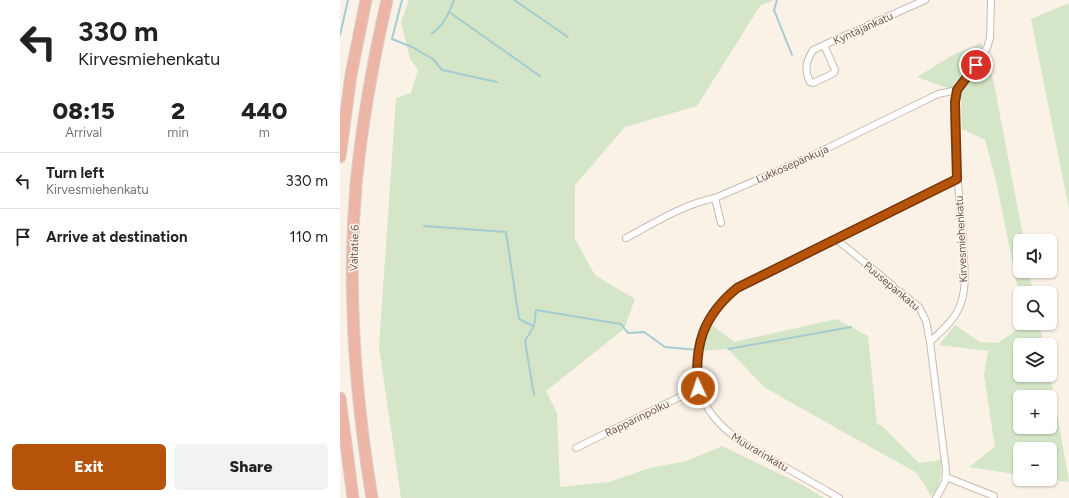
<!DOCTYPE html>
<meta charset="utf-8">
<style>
body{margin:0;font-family:Figtree,sans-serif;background:#f2f2f2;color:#222;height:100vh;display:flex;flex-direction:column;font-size:15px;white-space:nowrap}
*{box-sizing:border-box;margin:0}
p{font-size:13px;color:#767676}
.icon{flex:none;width:22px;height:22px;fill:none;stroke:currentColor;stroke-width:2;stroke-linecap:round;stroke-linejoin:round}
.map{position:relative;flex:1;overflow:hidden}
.details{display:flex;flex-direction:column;background:#fff;width:340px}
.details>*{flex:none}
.guide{background:#fff;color:#222;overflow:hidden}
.controls{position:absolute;left:673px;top:234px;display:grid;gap:8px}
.controls a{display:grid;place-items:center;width:44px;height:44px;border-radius:6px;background:#fff;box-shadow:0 1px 3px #0004;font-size:20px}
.pin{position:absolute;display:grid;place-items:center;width:34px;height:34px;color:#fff;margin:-17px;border:2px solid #fff;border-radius:50%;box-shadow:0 1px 4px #0007}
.me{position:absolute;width:44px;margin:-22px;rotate:357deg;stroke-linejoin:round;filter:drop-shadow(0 0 3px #0008)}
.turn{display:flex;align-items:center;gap:14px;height:84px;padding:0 12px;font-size:18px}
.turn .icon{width:52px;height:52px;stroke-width:2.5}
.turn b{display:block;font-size:28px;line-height:34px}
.eta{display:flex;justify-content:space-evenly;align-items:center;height:68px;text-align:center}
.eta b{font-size:24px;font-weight:800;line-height:28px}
.primary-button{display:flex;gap:8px;margin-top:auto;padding:8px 12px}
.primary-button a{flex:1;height:46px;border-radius:6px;background:#b45309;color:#fff;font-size:16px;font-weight:800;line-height:46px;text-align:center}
.primary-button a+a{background:#f2f2f2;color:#222}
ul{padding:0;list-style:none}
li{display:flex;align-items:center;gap:12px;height:56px;padding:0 12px;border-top:1px solid #e0e0e0}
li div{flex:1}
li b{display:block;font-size:15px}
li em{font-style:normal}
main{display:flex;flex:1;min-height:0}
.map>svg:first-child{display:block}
.green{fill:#d4e6c7;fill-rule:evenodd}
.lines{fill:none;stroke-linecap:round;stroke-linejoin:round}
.stream{stroke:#a5ccd2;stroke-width:2}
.minor-casing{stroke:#cabaae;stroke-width:8}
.motorway-casing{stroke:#d7d1cd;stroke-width:13}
.minor{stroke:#fff;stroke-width:6}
.motorway{stroke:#edb5a5;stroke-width:11}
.route-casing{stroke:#753606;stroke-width:10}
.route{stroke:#b45309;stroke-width:7}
.labels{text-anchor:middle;stroke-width:3;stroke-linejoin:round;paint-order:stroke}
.street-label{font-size:11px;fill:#70594e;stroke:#fdf6ed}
</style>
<main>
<section class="details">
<div class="guide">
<div class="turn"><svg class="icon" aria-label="left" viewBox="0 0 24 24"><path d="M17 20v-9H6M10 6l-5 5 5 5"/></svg><div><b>330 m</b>Kirvesmiehenkatu</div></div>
</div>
<div class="eta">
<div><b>08:15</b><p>Arrival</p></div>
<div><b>2</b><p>min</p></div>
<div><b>440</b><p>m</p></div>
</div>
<ul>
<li><svg class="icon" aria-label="left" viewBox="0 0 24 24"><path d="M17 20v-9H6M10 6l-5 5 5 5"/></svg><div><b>Turn left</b><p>Kirvesmiehenkatu</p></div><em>330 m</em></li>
<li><svg class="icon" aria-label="arrive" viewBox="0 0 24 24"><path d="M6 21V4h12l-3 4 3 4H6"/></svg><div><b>Arrive at destination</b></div><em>110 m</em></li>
</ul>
<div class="primary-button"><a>Exit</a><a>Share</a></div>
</section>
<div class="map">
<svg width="729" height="498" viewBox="0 0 729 498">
<rect width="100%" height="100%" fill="#faf2e7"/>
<!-- green -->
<g class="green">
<polygon points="69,0 434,0 420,6 357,106 285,127 235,185 235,239 255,275 295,299 284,329 206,391 217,413 220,487 269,482 310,468 347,461 382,446 463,485 484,498 61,498 39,347 56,98 71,93 78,70 70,59 61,22"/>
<polygon points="729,3 729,209 691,19"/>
<polygon points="641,43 653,79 684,241 680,241 680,271 689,271 693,293 680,293 680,299 656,181 645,140 622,129 621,93 577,77 611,56"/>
<path d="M496,319L528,336L537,424L542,426L579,463L601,460C601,474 602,486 591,496L577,473L425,388L388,349L362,351L371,324L394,342Z"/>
<path d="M684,323H699L704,345H680V375H710V373L729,482L707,479H710V449H680V475L629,467L655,447L644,375L648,351L599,345L615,325L640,342L658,343L684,325ZM680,397H710V427H680Z"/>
</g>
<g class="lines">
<!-- stream -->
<g class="stream">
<polyline points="62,0 52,39 72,47 93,59 102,70 157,82"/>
<polyline points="174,0 228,37"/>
<polyline points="437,0 434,10 452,55"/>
<polyline points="109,12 200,76"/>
<path d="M91,34C103,27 109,13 114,0"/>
<polyline points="0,35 8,0"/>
<polyline points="84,226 166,232 179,319 193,326"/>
<polyline points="388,349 511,327"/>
<polyline points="194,395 185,341 194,326 196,310 281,324 288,333 304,332 325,347 358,350"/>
</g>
<defs>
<g id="minor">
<path d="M484,45L495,70L494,73L473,83L470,82C464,70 466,61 473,50C510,33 547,17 585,0"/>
<polyline points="375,198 381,223"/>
<path d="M286,238C314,223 344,204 375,198L461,161L598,94L617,90"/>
<polyline points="496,239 579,307 586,321 590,342"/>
<polyline points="236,448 358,388"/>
<polyline points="606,477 654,496"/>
<path d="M499,498C480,487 461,476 441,465C396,440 349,415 358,355C361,327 375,306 397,288L617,179"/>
<path d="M596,498L605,482L606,470L590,342C600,332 613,322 619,308C628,288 624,266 623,245C621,198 612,150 615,102L617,90L636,65L647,48L650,38L651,0"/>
</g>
<g id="motorway">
<polyline points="0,157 11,75 26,0"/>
<polyline points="0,398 13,498"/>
<path d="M32,498C15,395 7,289 16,185C22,122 33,61 47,0"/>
</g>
</defs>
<!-- minor casing -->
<use href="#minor" class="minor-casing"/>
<!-- motorway casing -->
<use href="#motorway" class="motorway-casing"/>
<!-- minor -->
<use href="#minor" class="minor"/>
<!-- motorway -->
<use href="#motorway" class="motorway"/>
</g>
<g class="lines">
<defs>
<path id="route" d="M358,388C354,345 363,316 397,288L617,179L615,102L617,90L636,65"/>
</defs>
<!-- route casing -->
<use href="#route" class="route-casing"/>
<!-- route -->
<use href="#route" class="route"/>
</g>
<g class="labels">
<!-- street labels -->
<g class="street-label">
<text transform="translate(523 28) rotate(-24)" y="4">Kyntäjänkatu</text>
<text transform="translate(452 164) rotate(-24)" y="4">Lukkosepänkuja</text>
<text transform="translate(621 239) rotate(-93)" y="4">Kirvesmiehenkatu</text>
<text transform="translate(14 248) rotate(-88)" y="4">Valtatie 6</text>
<text transform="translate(552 286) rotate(40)" y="4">Puusepänkatu</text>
<text transform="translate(297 418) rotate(-26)" y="4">Rapparinpolku</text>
<text transform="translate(420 452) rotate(31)" y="4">Muurarinkatu</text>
</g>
</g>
</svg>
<div class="controls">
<a><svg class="icon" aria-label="sound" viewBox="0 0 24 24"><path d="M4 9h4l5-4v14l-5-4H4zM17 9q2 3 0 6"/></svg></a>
<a><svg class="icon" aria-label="search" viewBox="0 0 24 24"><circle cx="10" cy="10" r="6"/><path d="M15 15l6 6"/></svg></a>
<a><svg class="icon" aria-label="layers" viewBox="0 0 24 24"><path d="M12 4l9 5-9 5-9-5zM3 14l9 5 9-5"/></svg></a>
<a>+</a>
<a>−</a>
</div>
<div class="pin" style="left:636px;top:65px;background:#d93025"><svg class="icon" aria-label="arrive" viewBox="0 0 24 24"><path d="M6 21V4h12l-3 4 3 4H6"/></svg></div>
<svg class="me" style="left:358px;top:388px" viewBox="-20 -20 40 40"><circle r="17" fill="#b45309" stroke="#fff" stroke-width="3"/><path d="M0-11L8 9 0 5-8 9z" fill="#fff"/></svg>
</div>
</main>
